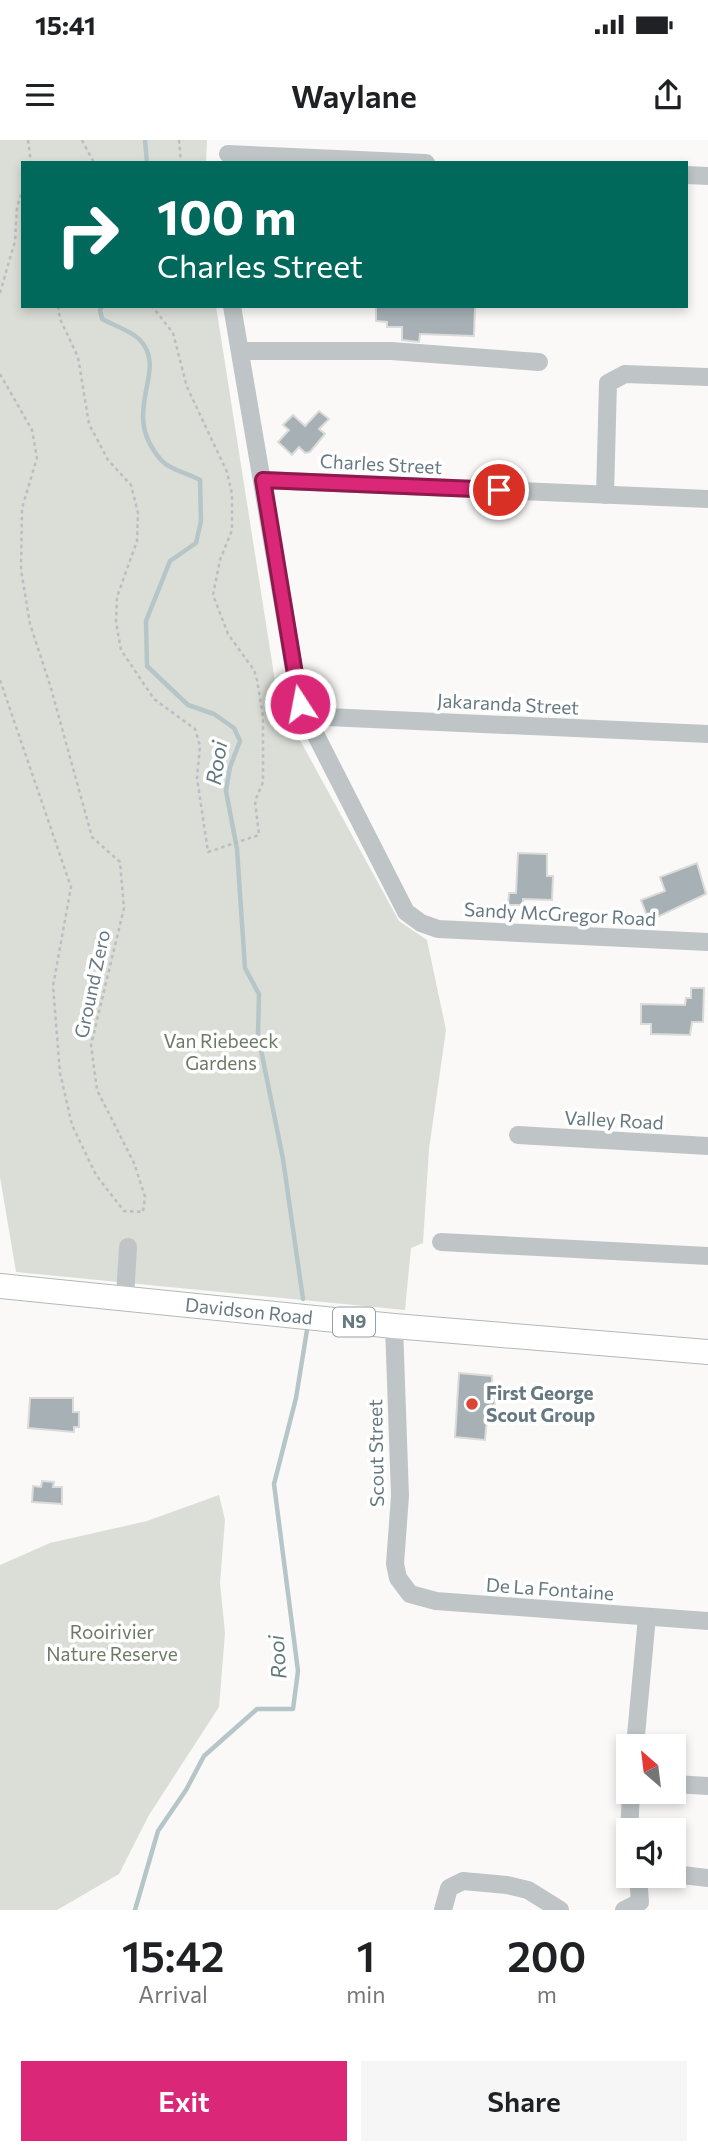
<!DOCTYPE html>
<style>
body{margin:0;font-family:Commissioner,sans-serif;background:#f6f6f6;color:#202124;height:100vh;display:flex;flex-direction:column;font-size:26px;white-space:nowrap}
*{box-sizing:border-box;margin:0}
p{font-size:23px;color:#757577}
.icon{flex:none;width:38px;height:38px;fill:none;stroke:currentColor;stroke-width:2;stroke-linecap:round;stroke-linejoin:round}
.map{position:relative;height:1770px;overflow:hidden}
.side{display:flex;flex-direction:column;background:#fff;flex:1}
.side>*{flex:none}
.top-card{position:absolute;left:21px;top:21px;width:667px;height:147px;border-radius:0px;box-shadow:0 4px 10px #0003;background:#00695c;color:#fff;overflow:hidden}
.needle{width:46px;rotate:332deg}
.buttons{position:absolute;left:616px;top:1594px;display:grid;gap:14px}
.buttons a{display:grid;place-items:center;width:70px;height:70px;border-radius:0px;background:#fff;box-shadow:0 4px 10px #0003;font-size:35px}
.pin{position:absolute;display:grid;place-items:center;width:60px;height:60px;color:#fff;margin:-30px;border:4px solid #fff;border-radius:50%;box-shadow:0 2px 7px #0007}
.me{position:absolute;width:77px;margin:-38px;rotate:349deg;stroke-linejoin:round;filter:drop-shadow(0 0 5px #0008)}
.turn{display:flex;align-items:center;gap:24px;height:147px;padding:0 21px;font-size:32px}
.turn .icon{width:91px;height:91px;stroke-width:2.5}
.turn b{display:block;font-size:49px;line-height:60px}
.eta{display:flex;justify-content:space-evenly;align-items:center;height:119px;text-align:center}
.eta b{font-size:42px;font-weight:600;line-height:49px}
.action{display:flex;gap:14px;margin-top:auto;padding:14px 21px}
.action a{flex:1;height:80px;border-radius:0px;background:#db2777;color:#fff;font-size:28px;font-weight:600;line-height:80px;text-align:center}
.action a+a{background:#f6f6f6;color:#202124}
.status{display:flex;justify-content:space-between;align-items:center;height:49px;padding:0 35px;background:#fff;direction:ltr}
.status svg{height:19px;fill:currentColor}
header{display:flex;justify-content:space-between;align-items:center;height:91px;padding:0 21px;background:#fff;font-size:32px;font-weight:600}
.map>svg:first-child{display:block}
.green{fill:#daded7}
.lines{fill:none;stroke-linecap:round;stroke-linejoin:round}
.stream{stroke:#b6c5c7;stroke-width:4.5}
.building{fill:#a6b0b5;stroke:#dbdbda;stroke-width:2}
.highway-casing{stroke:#b3b8bb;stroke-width:26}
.path{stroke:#babec0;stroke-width:2.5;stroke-dasharray:3.5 3.5;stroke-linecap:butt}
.minor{stroke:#bfc5c7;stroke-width:18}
.highway{stroke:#fff;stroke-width:24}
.route-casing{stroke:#8e194d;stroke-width:18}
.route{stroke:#db2777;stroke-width:12}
.poi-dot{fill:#de4333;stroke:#fff;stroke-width:2.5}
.labels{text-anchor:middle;stroke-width:7;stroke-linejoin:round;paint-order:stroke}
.shield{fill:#fff;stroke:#94a1a7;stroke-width:2}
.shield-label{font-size:18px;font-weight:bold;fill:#667981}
.street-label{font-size:19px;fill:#667981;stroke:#fff}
.park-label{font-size:19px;fill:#6b7a64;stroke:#fff}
.poi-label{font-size:19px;font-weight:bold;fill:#667981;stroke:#fff;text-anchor:start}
.water-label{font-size:21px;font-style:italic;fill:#60787b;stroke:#fff}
</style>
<div class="status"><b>15:41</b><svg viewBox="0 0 49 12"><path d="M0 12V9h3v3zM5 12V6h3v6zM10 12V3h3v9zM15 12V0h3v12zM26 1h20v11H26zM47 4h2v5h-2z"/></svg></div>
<header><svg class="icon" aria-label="menu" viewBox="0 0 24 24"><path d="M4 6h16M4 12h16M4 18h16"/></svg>Waylane<svg class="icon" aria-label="share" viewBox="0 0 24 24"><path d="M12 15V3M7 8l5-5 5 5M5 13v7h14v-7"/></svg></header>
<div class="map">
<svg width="708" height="1770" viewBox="0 0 708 1770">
<rect width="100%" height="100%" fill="#faf9f8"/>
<!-- green -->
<g class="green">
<polygon points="0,0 207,0 206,23 23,23 23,166 216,166 278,560 399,781 427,800 446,890 429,1009 423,1103 411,1108 405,1170 16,1132 0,1037"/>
<polygon points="219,1355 225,1380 220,1443 225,1493 219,1567 149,1675 119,1734 57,1770 0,1770 0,1425 50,1403 147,1381"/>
</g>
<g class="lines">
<!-- stream -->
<g class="stream">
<polyline points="145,0 147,23"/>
<path d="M102,166L100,170L102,179C113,185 132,191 140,200C170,232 117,272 162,321C170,330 190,334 200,340L201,381L196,403L170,421L146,481L147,526L188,565L214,574L234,588L240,601L230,627L226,651L237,709L245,828L259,854L258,895L283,1019L303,1159"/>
<polyline points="135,1770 158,1691 186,1650 204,1616 257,1569 293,1569 298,1531 274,1344 296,1258 307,1190"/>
</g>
</g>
<!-- building -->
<g class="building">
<polygon points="376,166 475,166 474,196 420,194 419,202 402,200 402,187 387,187 387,182 376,181"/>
<polygon points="319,271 329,279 319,289 325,294 310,312 305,313 299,307 292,315 278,302 289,290 283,285 293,275 305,286"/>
<polygon points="518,713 547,714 547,736 553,736 552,760 523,759 523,765 508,765 509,753 516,753"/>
<polygon points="697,723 706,754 649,781 641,760 665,751 660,737"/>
<polygon points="691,848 704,848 703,882 692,882 690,895 651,894 651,884 641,884 641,864 685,865 686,858 691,858"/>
<polygon points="459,1233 492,1236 492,1244 497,1245 493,1279 487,1279 485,1300 455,1297"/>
<polygon points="30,1258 73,1258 73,1272 79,1272 79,1287 74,1287 74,1292 28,1288"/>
<polygon points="42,1341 54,1342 53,1347 62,1347 62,1364 32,1362 33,1346 41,1347"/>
</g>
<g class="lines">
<defs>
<polyline id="highway" points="0,1146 394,1186 708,1212"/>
</defs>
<!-- highway casing -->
<use href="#highway" class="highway-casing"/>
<!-- path -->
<g class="path">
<polyline points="28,0 31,23"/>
<polyline points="82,0 94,23"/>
<polyline points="179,0 181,23"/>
<polyline points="0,153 15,101 17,67 23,49"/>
<polyline points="58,166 60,179 78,217 89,284 108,320 131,345 138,373 137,401 117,457 116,482 121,510 154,559 195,589 200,606 197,638 208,712 259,695 255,661 263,642 263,577 257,540 254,530 228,494 213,455 220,420 232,390 232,354 227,332 187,247 173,193 152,166"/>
<polyline points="0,234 32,290 37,318 22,368 21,430 30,484 50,545 92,697 120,722 124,768 91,905 97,950 134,1023 145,1057 143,1072 124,1071 96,1035 72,985 60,933 53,846 71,747 0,540"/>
</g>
<!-- minor -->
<g class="minor">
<polyline points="228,14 426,23"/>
<polyline points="686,35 708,36"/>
<polyline points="232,166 300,564 406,772 421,783 438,789 708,802"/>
<polyline points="240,211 391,211 539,222"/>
<polyline points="263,340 708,359"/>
<polyline points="605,355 608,243 625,234 708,237"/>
<polyline points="305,576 708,594"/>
<polyline points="518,995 708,1006"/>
<polyline points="441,1102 708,1116"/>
<polyline points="125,1157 128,1107"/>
<polyline points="394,1186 400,1356 395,1424 398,1438 410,1454 436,1461 708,1481"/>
<polyline points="635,1606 647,1477"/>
<polyline points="674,1644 708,1646"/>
<polyline points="628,1715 631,1652"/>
<polyline points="674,1734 708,1738"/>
<polyline points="443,1770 449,1748 463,1741 507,1745 528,1750 560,1770"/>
<polyline points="624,1770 640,1762 638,1736"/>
</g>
<!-- highway -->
<use href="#highway" class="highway"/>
</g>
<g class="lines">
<defs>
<polyline id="route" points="300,564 263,340 499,350"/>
</defs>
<!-- route casing -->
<use href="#route" class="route-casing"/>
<!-- route -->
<use href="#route" class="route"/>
</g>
<!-- markers -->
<circle class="poi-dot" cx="472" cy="1264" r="7"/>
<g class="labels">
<!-- shield labels -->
<rect class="shield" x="333" y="1167.5" width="42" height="29" rx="5"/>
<g class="shield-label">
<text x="354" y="1188">N9</text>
</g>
<!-- street labels -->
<g class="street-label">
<text transform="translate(381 324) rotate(3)" y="7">Charles Street</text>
<text transform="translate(508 564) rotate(3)" y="7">Jakaranda Street</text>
<text transform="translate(560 774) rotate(3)" y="7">Sandy McGregor Road</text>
<text transform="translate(92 844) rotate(-78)" y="7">Ground Zero</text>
<text transform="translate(614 980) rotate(3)" y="7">Valley Road</text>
<text transform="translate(249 1171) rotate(6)" y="7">Davidson Road</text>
<text transform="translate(376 1313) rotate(-91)" y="7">Scout Street</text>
<text transform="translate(550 1449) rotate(4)" y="7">De La Fontaine</text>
</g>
<!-- park labels -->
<g class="park-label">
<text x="221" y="908">Van Riebeeck<tspan x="221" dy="22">Gardens</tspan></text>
<text x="112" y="1499">Rooirivier<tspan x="112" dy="22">Nature Reserve</tspan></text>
</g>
<!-- poi labels -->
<g class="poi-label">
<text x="486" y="1260">First George<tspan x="486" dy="22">Scout Group</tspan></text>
</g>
<!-- water labels -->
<g class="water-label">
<text transform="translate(217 623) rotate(-81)" y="7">Rooi</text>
<text transform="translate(278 1517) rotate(-94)" y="7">Rooi</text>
</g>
</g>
</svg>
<div class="buttons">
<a><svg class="needle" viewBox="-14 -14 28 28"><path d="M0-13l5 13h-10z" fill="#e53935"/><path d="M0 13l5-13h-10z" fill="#757577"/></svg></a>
<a><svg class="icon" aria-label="sound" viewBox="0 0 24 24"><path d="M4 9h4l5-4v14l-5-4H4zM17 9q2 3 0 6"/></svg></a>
</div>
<div class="pin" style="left:499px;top:350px;background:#d93025"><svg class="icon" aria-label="arrive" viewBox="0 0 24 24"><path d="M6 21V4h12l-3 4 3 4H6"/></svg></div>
<svg class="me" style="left:300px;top:564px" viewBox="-20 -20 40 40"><circle r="17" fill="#db2777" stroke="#fff" stroke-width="3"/><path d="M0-11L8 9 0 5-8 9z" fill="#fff"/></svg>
<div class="top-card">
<div class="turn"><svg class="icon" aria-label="right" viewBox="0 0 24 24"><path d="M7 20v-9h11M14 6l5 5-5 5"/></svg><div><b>100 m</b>Charles Street</div></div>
</div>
</div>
<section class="side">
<div class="eta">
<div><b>15:42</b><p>Arrival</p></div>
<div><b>1</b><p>min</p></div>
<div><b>200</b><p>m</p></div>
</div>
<div class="action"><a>Exit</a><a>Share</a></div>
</section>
